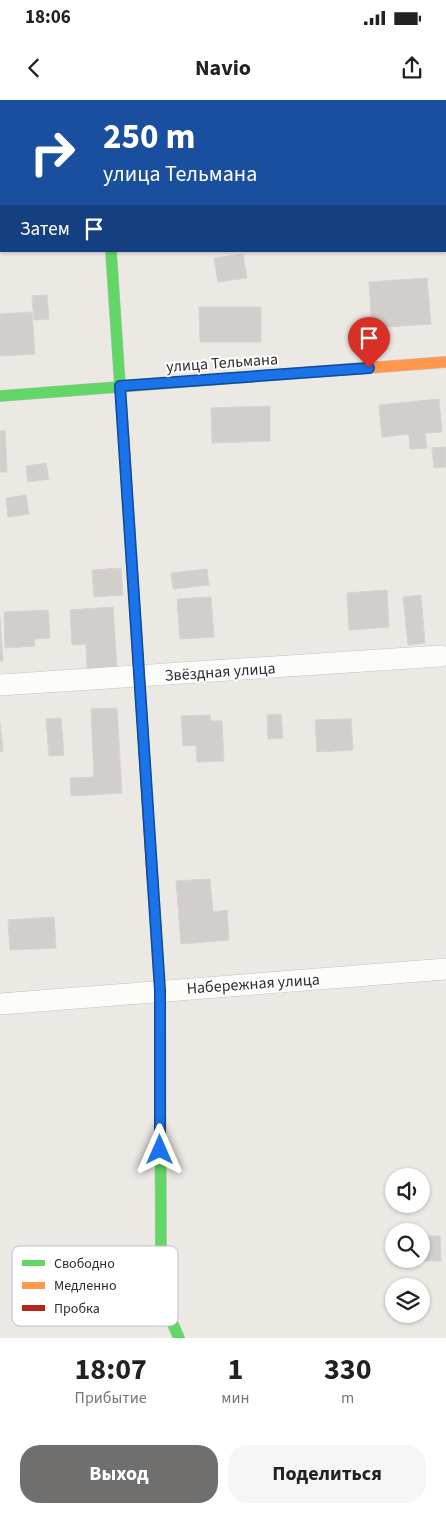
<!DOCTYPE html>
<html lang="ru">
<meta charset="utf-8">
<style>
body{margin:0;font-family:"Source Sans 3",sans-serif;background:#f6f6f6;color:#222;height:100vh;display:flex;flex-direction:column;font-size:19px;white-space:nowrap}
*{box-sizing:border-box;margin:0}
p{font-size:16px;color:#767676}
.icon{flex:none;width:28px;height:28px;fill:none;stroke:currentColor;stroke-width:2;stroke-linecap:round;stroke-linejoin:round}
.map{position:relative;height:1238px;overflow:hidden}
.drawer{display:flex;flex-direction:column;background:#fff;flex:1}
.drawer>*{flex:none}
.guide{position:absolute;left:0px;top:0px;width:446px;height:152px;box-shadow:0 1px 4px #0004;background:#1a4fa0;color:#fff;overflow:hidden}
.controls{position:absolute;left:385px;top:1068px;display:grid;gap:10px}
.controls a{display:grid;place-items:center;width:45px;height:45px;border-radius:50%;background:#fff;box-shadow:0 1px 4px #0004;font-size:25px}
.pin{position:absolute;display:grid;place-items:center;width:42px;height:42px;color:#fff;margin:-51px -21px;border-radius:50% 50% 50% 0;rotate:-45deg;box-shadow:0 0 5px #0007}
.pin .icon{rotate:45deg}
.me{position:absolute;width:55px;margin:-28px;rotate:0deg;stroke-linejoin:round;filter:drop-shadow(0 0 4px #0008)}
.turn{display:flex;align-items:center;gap:18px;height:105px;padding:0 20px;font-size:22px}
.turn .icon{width:65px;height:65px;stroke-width:2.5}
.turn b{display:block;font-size:35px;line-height:42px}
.then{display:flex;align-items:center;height:48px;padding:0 20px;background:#0003;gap:10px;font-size:19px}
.eta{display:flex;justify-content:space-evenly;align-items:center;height:85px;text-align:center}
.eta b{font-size:30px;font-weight:700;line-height:35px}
.cta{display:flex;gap:10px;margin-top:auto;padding:10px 20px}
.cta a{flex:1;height:58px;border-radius:20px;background:#706f6e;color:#fff;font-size:20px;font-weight:700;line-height:58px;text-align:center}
.cta a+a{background:#f6f6f6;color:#222}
.status{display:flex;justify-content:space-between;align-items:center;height:35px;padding:0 25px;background:#fff;direction:ltr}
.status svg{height:14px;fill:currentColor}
header{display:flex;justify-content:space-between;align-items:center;height:65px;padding:0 20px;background:#fff;font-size:22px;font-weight:700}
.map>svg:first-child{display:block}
.building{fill:#d1cecb;stroke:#d7d4d0}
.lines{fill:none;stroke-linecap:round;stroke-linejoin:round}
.street-casing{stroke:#c5c4c5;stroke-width:22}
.fast-casing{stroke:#c5c4c5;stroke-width:12}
.slow-casing{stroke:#c5c4c5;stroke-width:12}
.jam-casing{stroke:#c5c4c5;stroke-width:12}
.street{stroke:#fcfcfb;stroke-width:21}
.fast{stroke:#63d668;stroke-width:11}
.slow{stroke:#ff974d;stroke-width:11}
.jam{stroke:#b3261e;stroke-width:11}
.route-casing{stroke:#114b97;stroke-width:12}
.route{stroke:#1a73e8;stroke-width:9}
.labels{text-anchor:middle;stroke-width:4;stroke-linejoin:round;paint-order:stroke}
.street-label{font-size:16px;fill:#2e2e2e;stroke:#fff}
.key{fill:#fff;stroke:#c0c0c0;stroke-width:1}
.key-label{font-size:14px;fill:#2e2e2e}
</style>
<div class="status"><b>18:06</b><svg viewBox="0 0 49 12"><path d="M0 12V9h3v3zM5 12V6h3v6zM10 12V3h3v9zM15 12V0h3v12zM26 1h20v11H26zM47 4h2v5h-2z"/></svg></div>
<header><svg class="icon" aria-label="back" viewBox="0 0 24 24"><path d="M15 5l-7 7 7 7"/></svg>Navio<svg class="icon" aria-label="share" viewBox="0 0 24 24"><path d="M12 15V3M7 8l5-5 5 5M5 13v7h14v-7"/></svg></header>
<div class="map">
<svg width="446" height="1238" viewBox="0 0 446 1238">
<rect width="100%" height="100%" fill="#ece8e4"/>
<!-- building -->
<g class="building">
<polygon points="1,23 1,55 0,55 0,24"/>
<polygon points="243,154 247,178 218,182 214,158"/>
<polygon points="427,178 431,224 372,228 369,182"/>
<polygon points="47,195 49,219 34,220 32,196"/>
<polygon points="199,207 261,207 261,242 200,242"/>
<polygon points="32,212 35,254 0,256 0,214"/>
<polygon points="439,299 442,332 425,333 427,348 410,349 409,334 382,337 379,305"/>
<polygon points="270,306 270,341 212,343 211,308"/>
<polygon points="0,331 5,331 7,372 0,372"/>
<polygon points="446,347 446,367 434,368 432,348"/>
<polygon points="46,363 49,379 28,382 26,366"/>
<polygon points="26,395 29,414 8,417 6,398"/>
<polygon points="121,468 123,495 94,497 92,470"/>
<polygon points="207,469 209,485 173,489 171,473"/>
<polygon points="387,490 389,527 349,530 347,493"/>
<polygon points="421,495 425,543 408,545 403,497"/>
<polygon points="211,497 214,537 180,539 177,499"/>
<polygon points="113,507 117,567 87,569 86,544 72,545 70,510"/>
<polygon points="48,510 50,538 34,539 35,546 5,548 4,512"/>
<polygon points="0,517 3,561 0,561"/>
<polygon points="117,608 122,693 71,696 70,678 94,677 91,609"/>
<polygon points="281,614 283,638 268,639 267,615"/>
<polygon points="210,615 211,621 222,621 224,661 197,662 196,645 183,646 181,616"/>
<polygon points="61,618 64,655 49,656 46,619"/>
<polygon points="351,619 353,650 317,652 315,620"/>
<polygon points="0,622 3,651 0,652"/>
<polygon points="210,779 213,812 227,810 229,840 181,844 176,781"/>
<polygon points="54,817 56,848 10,850 8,820"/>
<polygon points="421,1136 440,1136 441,1161 407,1161 407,1159 421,1159"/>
</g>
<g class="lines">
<defs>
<g id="street">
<polyline points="102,0 102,1"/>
<polyline points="0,585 440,556"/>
<polyline points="0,904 446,869"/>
</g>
<g id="fast">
<polyline points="111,151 137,541"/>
<polyline points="0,296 327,271"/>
<polyline points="152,775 160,890 161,1169 165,1206 179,1238"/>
</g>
<polyline id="slow" points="327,271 446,262"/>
<polyline id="jam" points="137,541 152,775"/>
</defs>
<!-- street casing -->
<use href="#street" class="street-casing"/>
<!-- fast casing -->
<use href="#fast" class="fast-casing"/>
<!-- slow casing -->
<use href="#slow" class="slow-casing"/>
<!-- jam casing -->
<use href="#jam" class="jam-casing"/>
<!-- street -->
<use href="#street" class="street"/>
<!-- fast -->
<use href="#fast" class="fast"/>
<!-- slow -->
<use href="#slow" class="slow"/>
<!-- jam -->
<use href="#jam" class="jam"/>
</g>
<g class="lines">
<defs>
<polyline id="route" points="160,1050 160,890 120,286 369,268"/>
</defs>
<!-- route casing -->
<use href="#route" class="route-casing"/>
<!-- route -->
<use href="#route" class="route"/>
</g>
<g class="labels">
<!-- street labels -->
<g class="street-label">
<text transform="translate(222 262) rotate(-4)" y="6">улица Тельмана</text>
<text transform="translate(220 571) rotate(-4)" y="6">Звёздная улица</text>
<text transform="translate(253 883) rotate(-4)" y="6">Набережная улица</text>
</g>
</g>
<!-- legend -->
<rect x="12" y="1146" width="166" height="80" rx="8" class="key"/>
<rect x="22" y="1160" width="23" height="6" fill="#63d668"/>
<rect x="22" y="1182" width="23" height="7" fill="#ff974d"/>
<rect x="22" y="1205" width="23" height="6" fill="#b3261e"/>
<g class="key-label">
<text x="54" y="1168">Свободно</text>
<text x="54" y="1190">Медленно</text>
<text x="54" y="1213">Пробка</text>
</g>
</svg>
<div class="controls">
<a><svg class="icon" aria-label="sound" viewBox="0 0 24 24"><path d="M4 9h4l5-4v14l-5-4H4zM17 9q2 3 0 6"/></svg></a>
<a><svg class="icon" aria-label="search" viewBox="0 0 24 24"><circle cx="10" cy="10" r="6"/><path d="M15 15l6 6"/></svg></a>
<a><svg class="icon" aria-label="layers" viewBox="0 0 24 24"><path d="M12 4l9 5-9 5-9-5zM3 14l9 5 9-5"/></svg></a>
</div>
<div class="pin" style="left:369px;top:268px;background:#d93025"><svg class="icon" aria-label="arrive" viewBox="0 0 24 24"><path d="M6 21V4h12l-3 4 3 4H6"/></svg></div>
<svg class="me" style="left:160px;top:1050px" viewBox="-20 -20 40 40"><path d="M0-17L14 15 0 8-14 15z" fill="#1a73e8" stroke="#fff" stroke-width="4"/></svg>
<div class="guide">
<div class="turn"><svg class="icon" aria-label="right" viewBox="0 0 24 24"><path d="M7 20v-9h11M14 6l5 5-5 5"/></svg><div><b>250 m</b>улица Тельмана</div></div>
<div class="then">Затем<svg class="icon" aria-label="arrive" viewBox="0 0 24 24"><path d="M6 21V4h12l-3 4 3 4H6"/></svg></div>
</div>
</div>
<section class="drawer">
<div class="eta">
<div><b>18:07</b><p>Прибытие</p></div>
<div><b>1</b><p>мин</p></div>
<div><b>330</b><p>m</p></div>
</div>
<div class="cta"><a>Выход</a><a>Поделиться</a></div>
</section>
